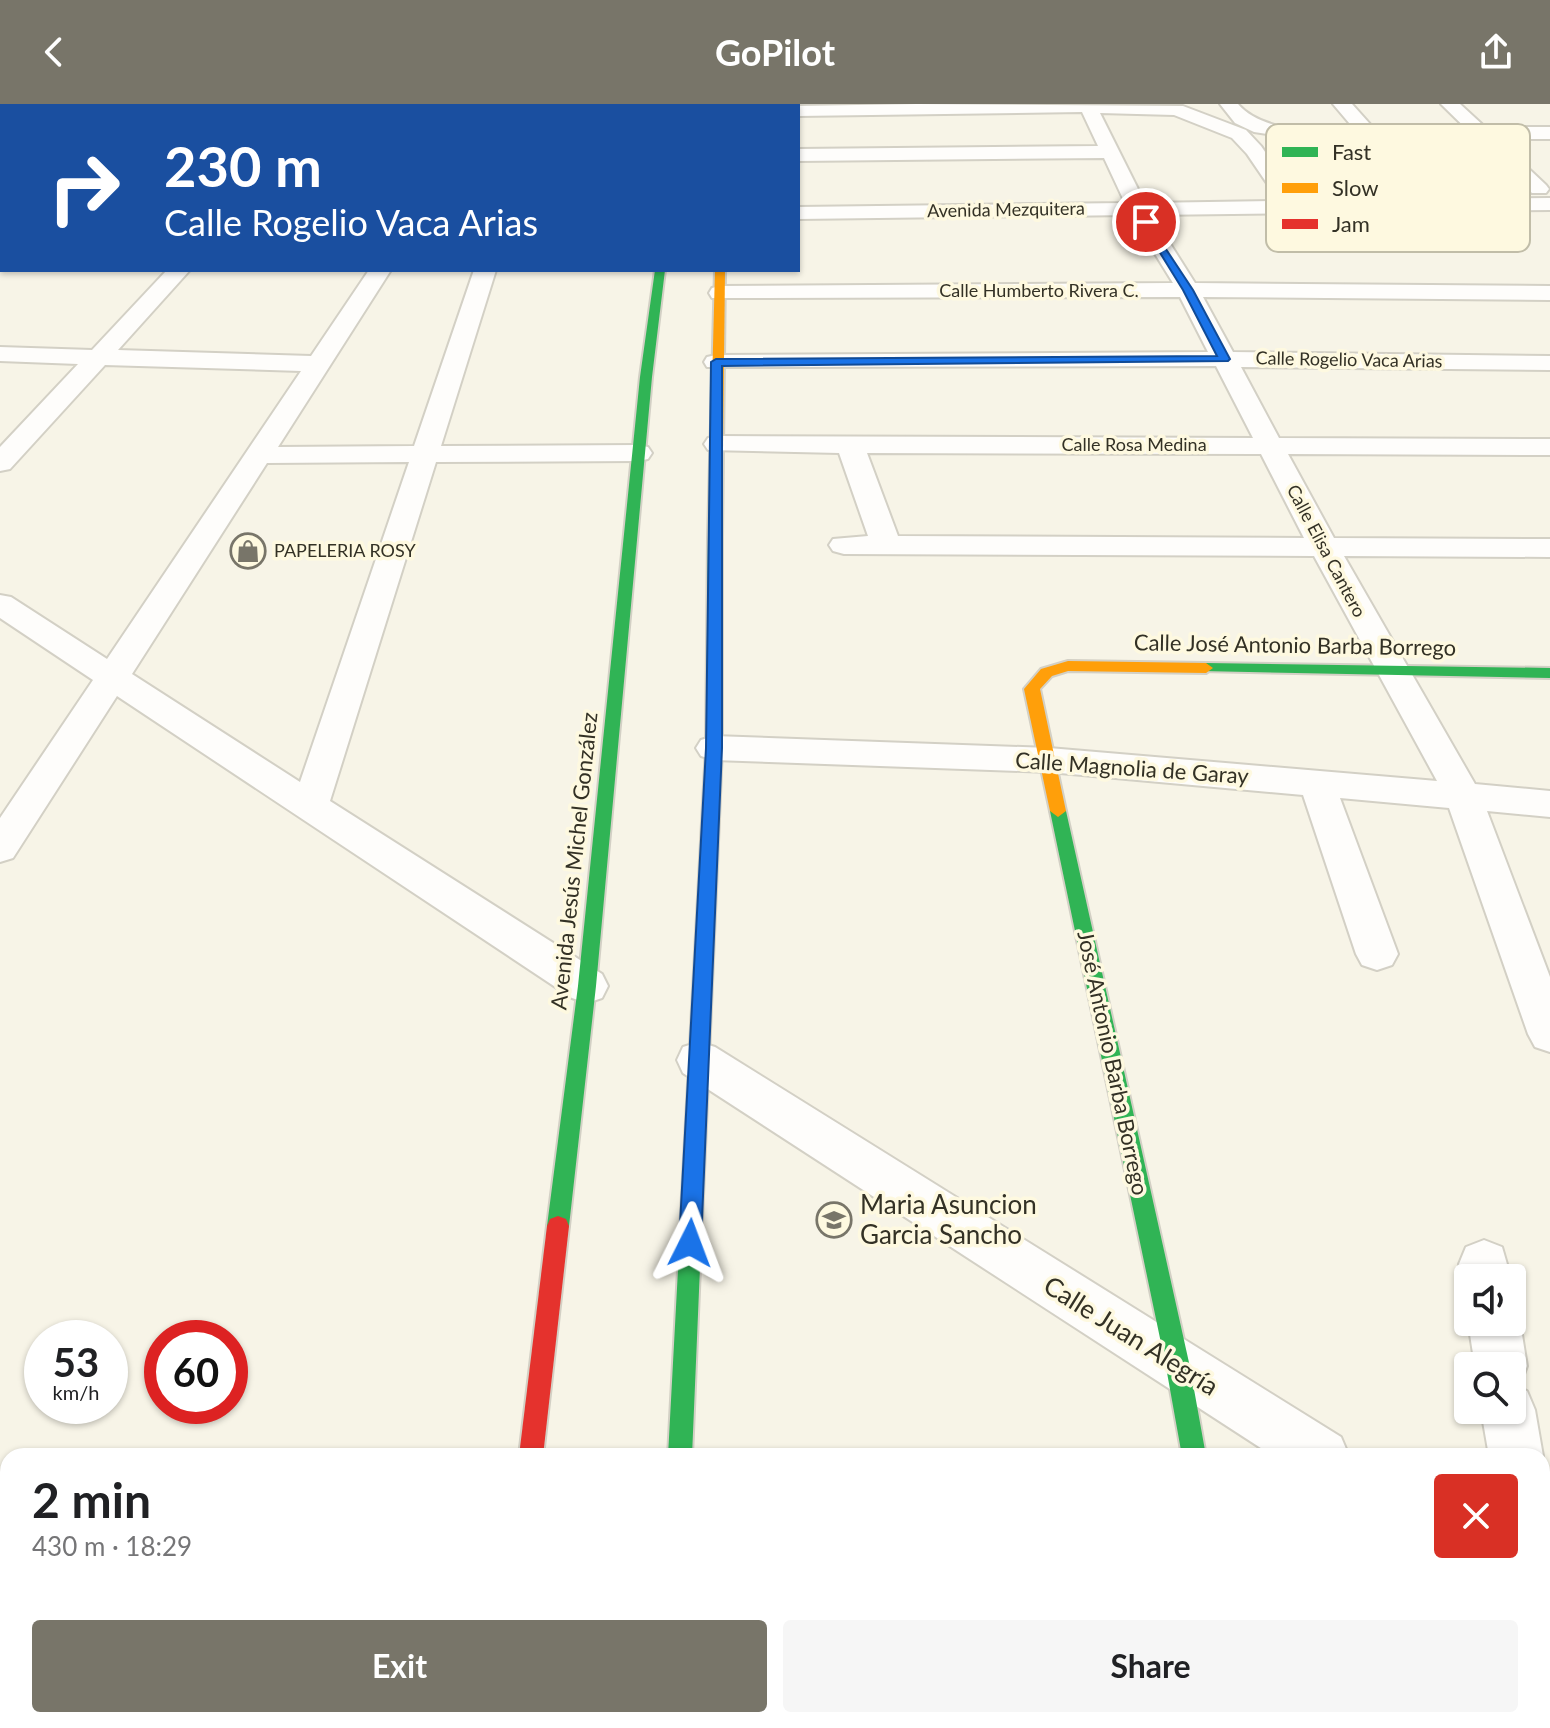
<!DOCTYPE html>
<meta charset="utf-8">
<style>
body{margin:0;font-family:Lato,sans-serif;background:#f6f6f6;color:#202124;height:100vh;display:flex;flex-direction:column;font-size:30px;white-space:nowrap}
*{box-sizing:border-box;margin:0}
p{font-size:26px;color:#757577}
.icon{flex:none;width:44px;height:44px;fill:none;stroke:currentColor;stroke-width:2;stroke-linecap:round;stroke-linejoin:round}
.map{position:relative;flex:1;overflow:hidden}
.details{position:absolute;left:0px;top:1344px;width:1550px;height:280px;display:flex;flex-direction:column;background:#fff;border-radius:24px 24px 0 0;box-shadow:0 2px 6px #0004}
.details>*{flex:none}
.top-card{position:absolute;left:0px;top:0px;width:800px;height:168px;box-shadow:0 2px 6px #0004;background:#1a4fa0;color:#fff;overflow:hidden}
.buttons{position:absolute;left:1454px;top:1160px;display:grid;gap:16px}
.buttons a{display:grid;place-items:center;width:72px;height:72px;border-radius:8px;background:#fff;box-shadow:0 2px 6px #0004;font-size:40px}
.speed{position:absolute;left:24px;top:1216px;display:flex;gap:16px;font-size:40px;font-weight:700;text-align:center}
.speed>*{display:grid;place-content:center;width:104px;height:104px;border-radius:50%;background:#fff;box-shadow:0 2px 6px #0004;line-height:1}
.speed small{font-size:20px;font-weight:400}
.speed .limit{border:12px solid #d22;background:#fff;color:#111}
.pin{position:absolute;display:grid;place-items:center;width:68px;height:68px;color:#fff;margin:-34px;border:4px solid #fff;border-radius:50%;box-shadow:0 2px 8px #0007}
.me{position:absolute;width:88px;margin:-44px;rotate:3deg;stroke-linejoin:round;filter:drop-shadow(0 0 6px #0008)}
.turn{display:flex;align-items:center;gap:28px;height:168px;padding:0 32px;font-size:36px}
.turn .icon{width:104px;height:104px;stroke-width:2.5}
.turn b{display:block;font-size:56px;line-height:68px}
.round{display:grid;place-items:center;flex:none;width:84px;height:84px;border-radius:8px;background:#f6f6f6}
.headline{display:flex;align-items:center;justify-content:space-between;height:136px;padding:0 32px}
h1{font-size:48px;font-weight:700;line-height:60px}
.cta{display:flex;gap:16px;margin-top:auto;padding:16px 32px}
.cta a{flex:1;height:92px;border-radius:8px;background:#787569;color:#fff;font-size:32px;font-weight:700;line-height:92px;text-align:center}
.cta a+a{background:#f6f6f6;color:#202124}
header{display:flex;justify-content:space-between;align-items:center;height:104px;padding:0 32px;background:#787569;color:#fff;font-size:36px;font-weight:700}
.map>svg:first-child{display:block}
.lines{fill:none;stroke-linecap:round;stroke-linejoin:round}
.street-casing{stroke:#d3d0c5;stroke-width:4}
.fast-casing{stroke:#d3d0c5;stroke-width:4}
.slow-casing{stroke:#d3d0c5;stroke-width:4}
.jam-casing{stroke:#d3d0c5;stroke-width:4}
.street{fill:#fefdfb;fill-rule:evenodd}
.fast{fill:#30b455;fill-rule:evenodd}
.slow{fill:#ff9f0a;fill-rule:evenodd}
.jam{fill:#e5322d;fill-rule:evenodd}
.route{fill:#1a73e8;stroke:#114b97;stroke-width:2}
.labels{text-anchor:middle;stroke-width:7;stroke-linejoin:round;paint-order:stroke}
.far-street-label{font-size:18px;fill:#333125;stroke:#fef9e0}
.far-poi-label{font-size:18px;fill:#333125;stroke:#fef9e0;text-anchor:start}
.street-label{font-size:22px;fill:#333125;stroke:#fef9e0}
.near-poi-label{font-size:26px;fill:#333125;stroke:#fef9e0;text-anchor:start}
.near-street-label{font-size:26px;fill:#333125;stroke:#fef9e0}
.key{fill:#fef9e0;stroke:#c1bda8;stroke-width:2}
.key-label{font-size:22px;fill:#333125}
</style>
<header><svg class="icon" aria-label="back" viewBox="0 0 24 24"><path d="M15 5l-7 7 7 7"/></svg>GoPilot<svg class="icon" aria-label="share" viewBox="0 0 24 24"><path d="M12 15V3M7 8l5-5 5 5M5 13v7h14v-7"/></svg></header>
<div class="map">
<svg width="1550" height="1624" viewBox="0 0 1550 1624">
<rect width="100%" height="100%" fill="#f7f4e7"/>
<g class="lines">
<defs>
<g id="street">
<polygon points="522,0 540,0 521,2"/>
<path d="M917,0L1183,2L1246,26L1261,42L1299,97L1550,94V106L1152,111L1195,179L1550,182V196L1203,193L1233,248L1550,252V266L1241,263L1279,334L1550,335V351L1288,350L1334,434L1550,435V453L1344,452L1475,680L1550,687V713L1487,707L1550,873V948L1535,943L1528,930L1449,704L1340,694L1398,850L1392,861L1377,866L1362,861L1356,850L1303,691L1049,668L714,656L701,652L696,644L701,636L714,632L1049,644L1437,677L1314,452L844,450L833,447L829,441L833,435L868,432L839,349L708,346L704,340L708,334L718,332L1253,334L1216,262L707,263L704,258L707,253L716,251L1208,248L1180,193L712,194L709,189L712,184L720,182L1173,179L1131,111L798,115V103L1125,99L1104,54L798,57V45L1098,42L1082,8L798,12L797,2ZM1100,9L1174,11L1232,34L1247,50L1279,97L1145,99ZM867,349L1261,350L1304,434L898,432Z"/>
<path d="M1220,0H1238C1262,29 1325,28 1361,33L1333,0H1352L1429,86L1426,90H1412L1373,46L1254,28L1235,19Z"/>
<polygon points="1441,0 1460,0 1485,23 1550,23 1550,35 1497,35 1546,81 1549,85 1546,89 1532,89"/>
<rect x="0" y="63" width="2" height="12"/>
<polygon points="2,141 2,156 0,157 0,142"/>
<path d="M167,166H190L118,246L311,252L369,166H391L278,343L414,342L474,166H496L441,342L638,341L648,343L652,349L648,355L638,357L436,358L330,697L602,870L608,882L602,894L587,899L572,894L117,592L13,754L0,758V714L93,576L0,514V491L11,493L107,555L301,267L105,261L10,365L0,367V343L78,260L0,257V243L92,246ZM409,358L300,678L132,570L267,359Z"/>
<polygon points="699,938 715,943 1341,1333 1349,1352 1273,1352 683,969 677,956 683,943"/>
<polygon points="1484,1136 1502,1143 1511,1174 1468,1174 1468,1190 1459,1160 1466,1143"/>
<polygon points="1512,1200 1520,1218 1527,1262 1520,1281 1515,1282 1527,1287 1535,1306 1543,1352 1542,1355 1542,1352 1489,1352 1481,1306 1512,1306 1512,1262 1475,1262 1468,1218 1512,1218"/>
<polygon points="1542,1459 1550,1462 1550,1522 1542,1519"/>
<polygon points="1209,1616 1271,1616 1272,1624 1210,1624"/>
</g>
<g id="fast">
<rect x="677" y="0" width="8" height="2"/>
<polygon points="655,166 665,166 652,273 596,882 569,1122 566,1129 558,1132 550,1129 547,1122 578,882 640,273"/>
<polygon points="715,430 722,434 722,644 692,1352 668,1352 706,644 708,434"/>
<polygon points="1206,559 1550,564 1550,574 1201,567 1199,564"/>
<polygon points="1058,701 1066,707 1190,1263 1206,1352 1182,1352 1166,1263 1050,707"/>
<polygon points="486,1616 514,1616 513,1624 485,1624"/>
<rect x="653" y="1616" width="28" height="8"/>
</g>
<g id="slow">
<rect x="725" y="0" width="8" height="2"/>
<polygon points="715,166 725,166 722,434 715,438 708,434"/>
<polygon points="1068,557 1206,559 1213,564 1206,569 1068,567 1052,572 1040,585 1066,707 1058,713 1050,707 1024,585 1041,565"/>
</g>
<polygon id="jam" points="558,1112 566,1115 569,1122 543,1352 519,1352 547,1122 550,1115"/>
</defs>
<!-- street casing -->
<use href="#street" class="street-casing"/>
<!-- fast casing -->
<use href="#fast" class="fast-casing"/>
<!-- slow casing -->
<use href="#slow" class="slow-casing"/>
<!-- jam casing -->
<use href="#jam" class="jam-casing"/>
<!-- street -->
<use href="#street" class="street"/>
<!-- fast -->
<use href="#fast" class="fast"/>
<!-- slow -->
<use href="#slow" class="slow"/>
<!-- jam -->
<use href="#jam" class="jam"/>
</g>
<!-- route -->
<polygon class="route" points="1146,115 1193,186 1230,255 1228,257 722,262 722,644 701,1139 698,1146 690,1149 682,1146 679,1139 706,644 711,258 716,255 1217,252 1183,186 1141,118"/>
<!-- icons -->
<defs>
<symbol id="shop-ring" viewBox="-11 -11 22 22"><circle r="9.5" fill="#fef9e0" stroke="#787569" stroke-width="1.5"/><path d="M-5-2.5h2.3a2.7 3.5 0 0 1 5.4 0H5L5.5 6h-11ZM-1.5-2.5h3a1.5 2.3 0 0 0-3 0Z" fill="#787569"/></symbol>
<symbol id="school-ring" viewBox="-11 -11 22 22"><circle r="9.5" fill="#fef9e0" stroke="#787569" stroke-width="1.5"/><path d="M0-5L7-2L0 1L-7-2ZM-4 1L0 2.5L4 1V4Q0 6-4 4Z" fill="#787569"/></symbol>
</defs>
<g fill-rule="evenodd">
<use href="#shop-ring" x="228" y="427" width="40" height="40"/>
<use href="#school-ring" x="814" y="1096" width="40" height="40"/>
</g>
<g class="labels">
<!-- far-street labels -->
<g class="far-street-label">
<text transform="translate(1006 106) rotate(-1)" y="6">Avenida Mezquitera</text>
<text x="1039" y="193">Calle Humberto Rivera C.</text>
<text transform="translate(1349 256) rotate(1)" y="6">Calle Rogelio Vaca Arias</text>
<text x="1134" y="347">Calle Rosa Medina</text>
<text transform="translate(1326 447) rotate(62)" y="6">Calle Elisa Cantero</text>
</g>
<!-- far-poi labels -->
<g class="far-poi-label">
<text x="274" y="453">PAPELERIA ROSY</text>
</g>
<!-- street labels -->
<g class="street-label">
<text transform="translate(1295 541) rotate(1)" y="8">Calle José Antonio Barba Borrego</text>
<text transform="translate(1132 664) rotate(4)" y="8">Calle Magnolia de Garay</text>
<text transform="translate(574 757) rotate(-84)" y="8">Avenida Jesús Michel González</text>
<text transform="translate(1113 959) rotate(78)" y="8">José Antonio Barba Borrego</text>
</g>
<!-- near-poi labels -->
<g class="near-poi-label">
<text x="860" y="1110">Maria Asuncion<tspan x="860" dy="30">Garcia Sancho</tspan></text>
</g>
<!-- near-street labels -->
<g class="near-street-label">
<text transform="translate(1131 1232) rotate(32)" y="9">Calle Juan Alegría</text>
</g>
</g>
<!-- legend -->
<rect x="1266" y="20" width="264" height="128" rx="12" class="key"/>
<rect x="1282" y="43" width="36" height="10" fill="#30b455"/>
<rect x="1282" y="79" width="36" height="10" fill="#ff9f0a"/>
<rect x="1282" y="115" width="36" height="10" fill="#e5322d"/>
<g class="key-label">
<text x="1332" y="56">Fast</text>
<text x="1332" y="92">Slow</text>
<text x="1332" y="128">Jam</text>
</g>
</svg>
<div class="buttons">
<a><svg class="icon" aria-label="sound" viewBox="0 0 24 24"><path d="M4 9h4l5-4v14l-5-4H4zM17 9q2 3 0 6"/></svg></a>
<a><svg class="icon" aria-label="search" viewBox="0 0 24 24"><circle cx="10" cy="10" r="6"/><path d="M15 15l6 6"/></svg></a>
</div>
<div class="speed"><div>53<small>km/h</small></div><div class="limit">60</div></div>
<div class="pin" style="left:1146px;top:118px;background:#d93025"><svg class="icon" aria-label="arrive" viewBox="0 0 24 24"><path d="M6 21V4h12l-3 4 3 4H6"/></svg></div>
<svg class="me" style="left:690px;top:1139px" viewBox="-20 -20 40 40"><path d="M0-17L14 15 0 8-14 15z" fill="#1a73e8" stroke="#fff" stroke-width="4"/></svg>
<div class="top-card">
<div class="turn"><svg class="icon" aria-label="right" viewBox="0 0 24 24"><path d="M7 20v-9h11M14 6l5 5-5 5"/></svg><div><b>230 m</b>Calle Rogelio Vaca Arias</div></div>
</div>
<section class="details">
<div class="headline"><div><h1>2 min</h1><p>430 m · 18:29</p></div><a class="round" style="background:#d93025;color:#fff"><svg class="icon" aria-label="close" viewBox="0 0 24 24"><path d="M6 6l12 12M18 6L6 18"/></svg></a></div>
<div class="cta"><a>Exit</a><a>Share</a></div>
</section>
</div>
